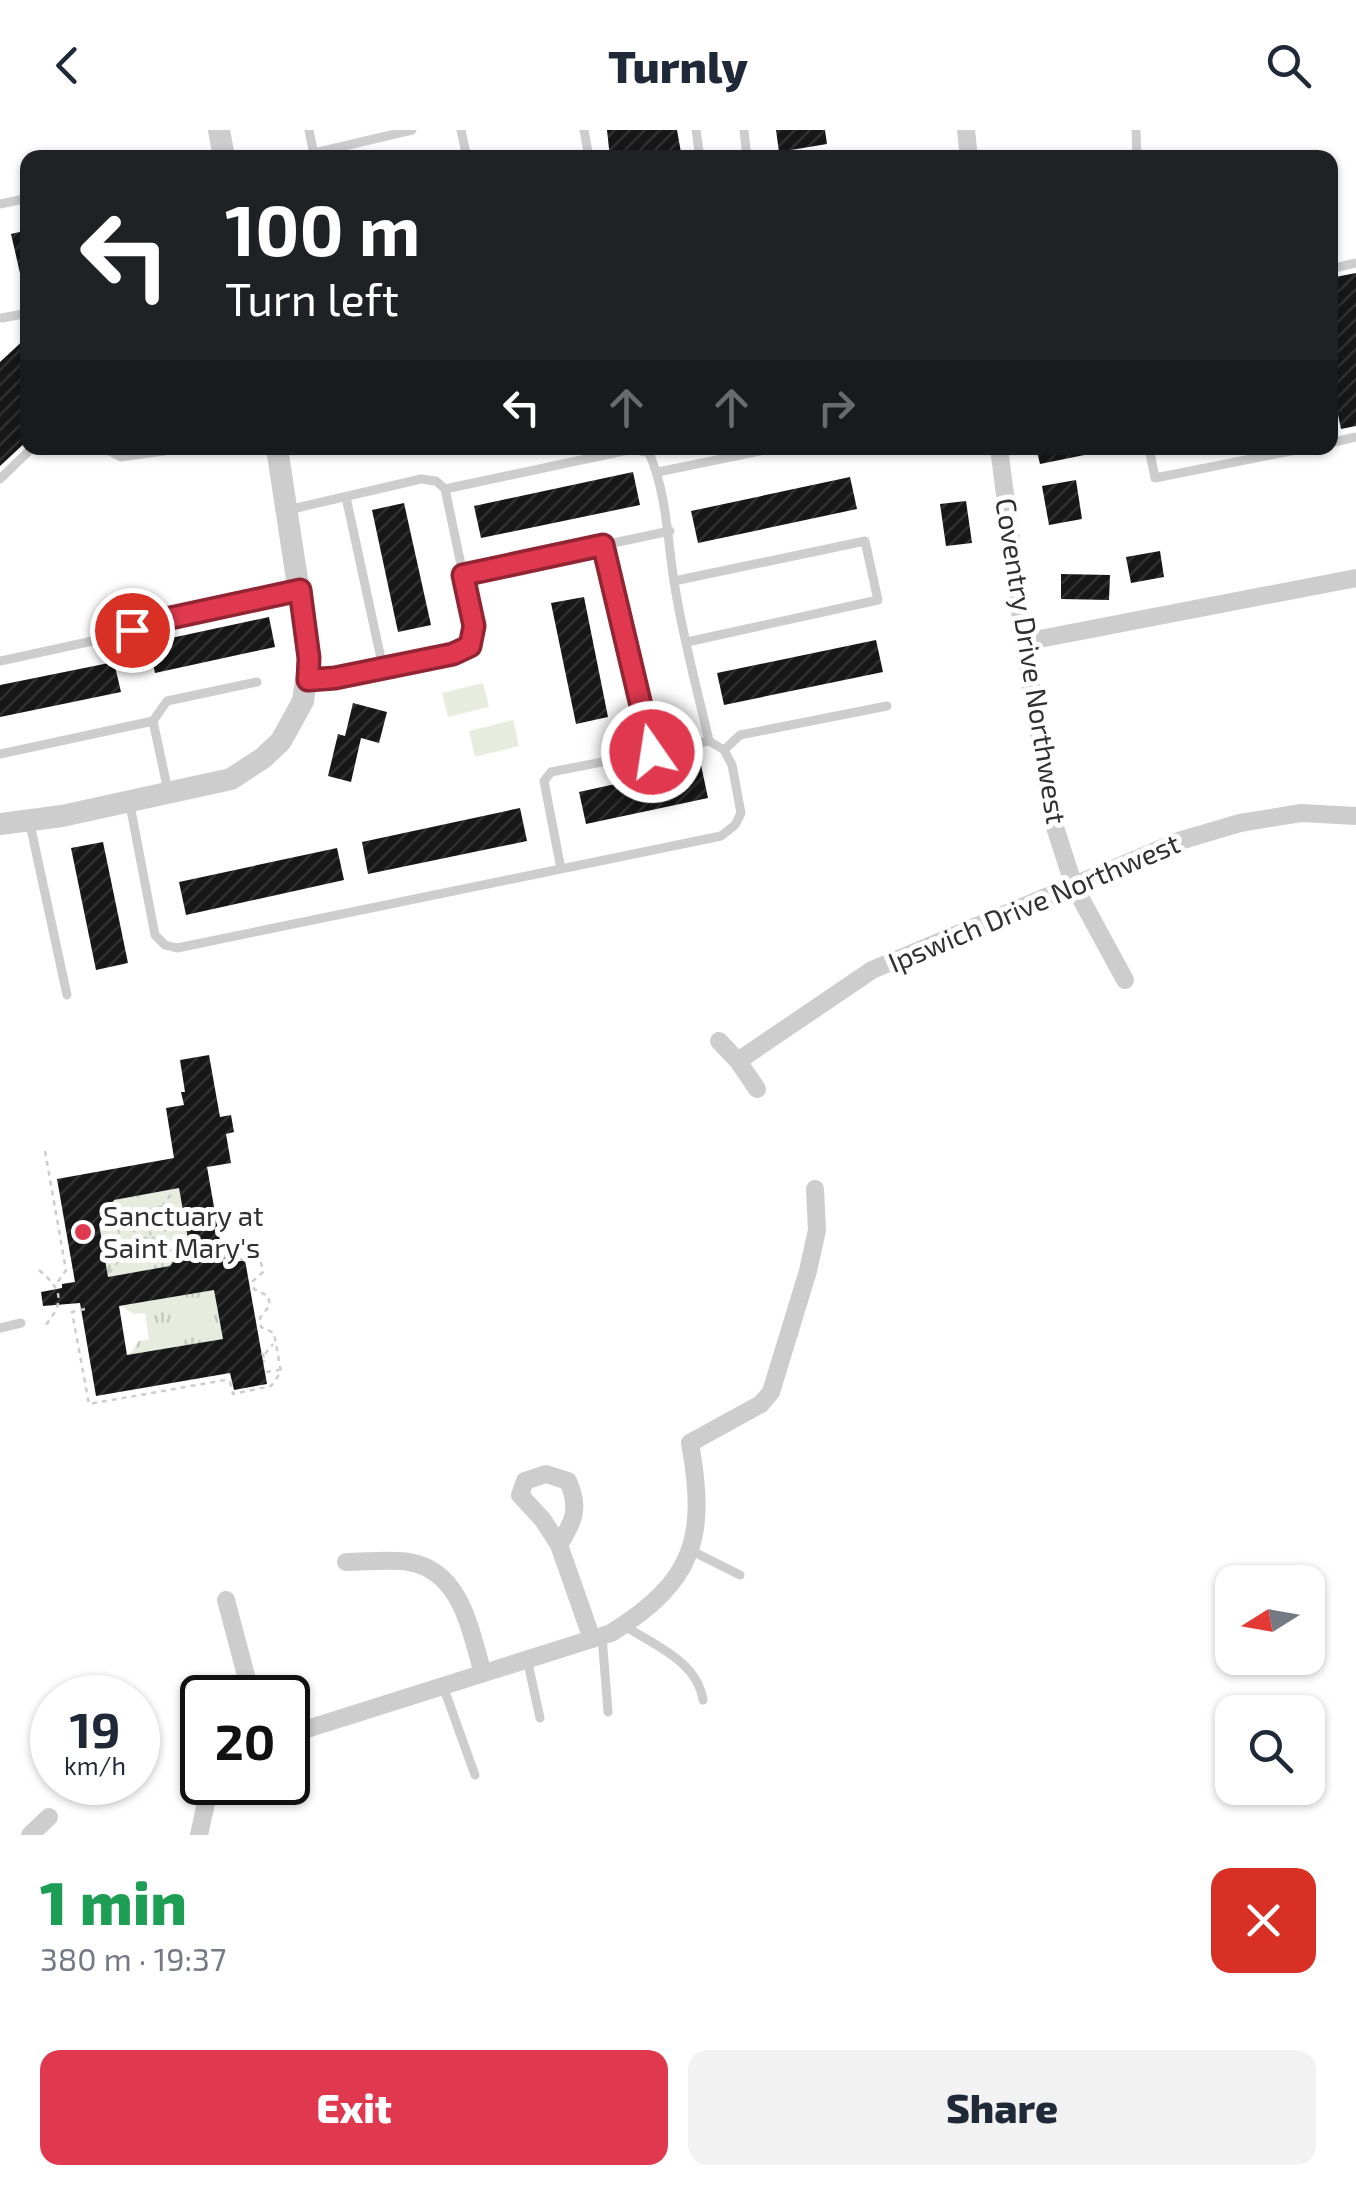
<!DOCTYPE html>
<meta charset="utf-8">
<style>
body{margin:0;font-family:"Exo 2",sans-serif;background:#f2f2f3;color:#1f2937;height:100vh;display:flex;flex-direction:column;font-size:38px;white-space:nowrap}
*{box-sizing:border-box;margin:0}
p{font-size:32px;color:#747a83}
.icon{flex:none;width:55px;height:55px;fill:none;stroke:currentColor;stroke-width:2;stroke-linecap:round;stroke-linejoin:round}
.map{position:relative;height:1705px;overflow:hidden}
.sheet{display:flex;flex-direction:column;background:#fff;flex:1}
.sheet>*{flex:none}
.hud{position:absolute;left:20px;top:20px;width:1318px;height:305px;border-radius:20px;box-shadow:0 2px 8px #0004;background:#202124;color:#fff;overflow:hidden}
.needle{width:65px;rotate:259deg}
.buttons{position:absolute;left:1215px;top:1435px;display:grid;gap:20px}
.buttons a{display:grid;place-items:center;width:110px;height:110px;border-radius:20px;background:#fff;box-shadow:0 2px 8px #0004;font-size:50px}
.speed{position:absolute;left:30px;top:1545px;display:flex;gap:20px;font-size:50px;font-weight:700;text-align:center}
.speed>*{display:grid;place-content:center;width:130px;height:130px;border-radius:50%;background:#fff;box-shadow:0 2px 8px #0004;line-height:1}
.speed small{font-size:25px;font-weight:400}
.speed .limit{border:5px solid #111;border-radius:15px;background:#fff;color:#111}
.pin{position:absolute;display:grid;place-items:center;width:85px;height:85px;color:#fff;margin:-42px;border:5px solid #fff;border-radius:50%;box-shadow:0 2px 10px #0007}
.me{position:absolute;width:110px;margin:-55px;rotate:347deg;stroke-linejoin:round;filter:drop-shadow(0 0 8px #0008)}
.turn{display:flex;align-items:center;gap:35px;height:210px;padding:0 40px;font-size:45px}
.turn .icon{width:130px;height:130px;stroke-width:2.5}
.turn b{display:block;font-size:70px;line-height:85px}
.lanes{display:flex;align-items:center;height:95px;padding:0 40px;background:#0003;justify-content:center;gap:50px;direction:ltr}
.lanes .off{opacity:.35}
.round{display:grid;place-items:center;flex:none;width:105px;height:105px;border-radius:20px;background:#f2f2f3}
.headline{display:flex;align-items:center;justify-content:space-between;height:170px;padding:0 40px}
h1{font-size:60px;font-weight:800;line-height:75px;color:#1e9e55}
.button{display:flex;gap:20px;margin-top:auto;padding:20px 40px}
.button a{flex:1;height:115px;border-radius:20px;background:#e0394f;color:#fff;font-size:40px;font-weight:800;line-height:115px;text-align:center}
.button a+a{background:#f2f2f3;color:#1f2937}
header{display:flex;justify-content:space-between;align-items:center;height:130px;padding:0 40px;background:#fff;font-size:45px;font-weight:800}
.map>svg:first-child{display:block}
.grass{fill:url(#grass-tufts)}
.garden{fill:#e7ecdf}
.building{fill:url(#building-hatch);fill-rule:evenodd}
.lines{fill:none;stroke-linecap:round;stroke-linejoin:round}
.path{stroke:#cdcdcd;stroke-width:2.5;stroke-dasharray:5 5;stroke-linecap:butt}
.service{stroke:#cdcdcd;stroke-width:9}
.minor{stroke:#cdcdcd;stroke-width:18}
.tertiary{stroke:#cdcdcd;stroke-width:22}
.route-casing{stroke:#922533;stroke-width:25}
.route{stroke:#e0394f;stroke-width:18}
.poi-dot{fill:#e0394f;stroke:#fff;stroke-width:4}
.labels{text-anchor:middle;stroke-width:10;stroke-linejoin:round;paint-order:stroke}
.street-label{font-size:28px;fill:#303030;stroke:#fff}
.poi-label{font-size:28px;fill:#303030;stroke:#fff;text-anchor:start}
</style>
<header><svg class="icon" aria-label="back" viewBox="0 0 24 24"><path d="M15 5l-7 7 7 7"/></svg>Turnly<svg class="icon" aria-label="search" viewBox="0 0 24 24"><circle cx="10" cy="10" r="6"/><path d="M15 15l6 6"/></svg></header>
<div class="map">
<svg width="1356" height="1705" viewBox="0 0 1356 1705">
<defs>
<pattern id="grass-tufts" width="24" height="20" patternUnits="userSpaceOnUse" patternTransform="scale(2.5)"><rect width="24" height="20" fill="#e7ecdf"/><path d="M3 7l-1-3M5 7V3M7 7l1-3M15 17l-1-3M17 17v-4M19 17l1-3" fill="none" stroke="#c6cbc0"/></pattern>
<pattern id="building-hatch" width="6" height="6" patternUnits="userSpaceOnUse" patternTransform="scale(2.5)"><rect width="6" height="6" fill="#171717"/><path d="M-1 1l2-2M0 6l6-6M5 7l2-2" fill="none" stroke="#303030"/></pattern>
</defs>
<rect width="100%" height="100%" fill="#fff"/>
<!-- grass -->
<g class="grass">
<polygon points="179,1058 191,1126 184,1134 108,1147 96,1080 102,1072"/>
<polygon points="214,1160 223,1209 129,1225 139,1211 149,1209 145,1183 134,1184 121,1176"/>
</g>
<!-- garden -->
<g class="garden">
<polygon points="483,553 489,577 448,587 442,563"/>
<polygon points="513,590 519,616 475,627 469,601"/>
</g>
<!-- building -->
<g class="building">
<polygon points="607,0 677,0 682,28 610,28"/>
<polygon points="776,0 825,0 827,14 779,22"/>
<polygon points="28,100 28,155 23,156 11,104"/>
<polygon points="1356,143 1356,296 1341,299 1330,246 1330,148"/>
<polygon points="28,206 28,310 0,336 0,232"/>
<polygon points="1036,318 1093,318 1094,323 1040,334"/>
<polygon points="633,342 640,375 481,408 474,376"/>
<polygon points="850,347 857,379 698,413 691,381"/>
<polygon points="1076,350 1082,389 1049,395 1042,356"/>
<polygon points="966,371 972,413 946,416 940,374"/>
<polygon points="404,373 431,495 398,502 372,380"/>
<polygon points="1160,421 1164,447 1131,453 1126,427"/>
<polygon points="1061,444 1110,445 1109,470 1061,469"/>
<polygon points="584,467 608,587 576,594 551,473"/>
<polygon points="269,487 275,517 155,543 148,513"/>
<polygon points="876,510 883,542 724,575 717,543"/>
<polygon points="114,532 121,562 0,587 0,555"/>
<polygon points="353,573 387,582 379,613 361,608 351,652 328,646 338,604 345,606"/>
<polygon points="701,635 708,668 586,694 579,662"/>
<polygon points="520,678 527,711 368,744 362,712"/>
<polygon points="103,712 128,833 96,840 71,718"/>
<polygon points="337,718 344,750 186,785 179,752"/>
<path d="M209,925L220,987L231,985L234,1002L226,1004L231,1033L207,1037L223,1128L230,1126L231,1133L245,1130L267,1254L234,1260L230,1243L96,1266L80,1173L43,1176L41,1162L62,1158V1154L75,1152L57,1049L174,1028L166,978L184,975L181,962H185L180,930ZM179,1058L188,1109L170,1136L108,1147L99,1094L114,1070ZM214,1160L223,1209L127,1225L119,1176Z"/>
</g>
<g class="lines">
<!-- path -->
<g class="path">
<polyline points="45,1021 66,1140 55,1156"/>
<polyline points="101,1077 132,1095"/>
<polygon points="161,1077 168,1118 123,1126 116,1085"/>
<polyline points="149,1092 174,1061"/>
<polyline points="152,1107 185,1129"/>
<path d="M39,1140C64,1161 64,1172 45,1196"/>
<polyline points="109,1143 136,1109 133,1096 148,1093 151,1107 136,1109"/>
<polyline points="85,1179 72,1182 89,1274 225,1250 230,1252 233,1264 271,1256 281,1242 274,1203 261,1197 260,1188 270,1175 268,1166 254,1159 253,1151 263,1142 261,1133 223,1126"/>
<polyline points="262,1223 266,1231 263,1231"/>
<polyline points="265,1224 273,1214"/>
<polyline points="266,1242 279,1240"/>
</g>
<!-- service -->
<g class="service">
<polyline points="309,0 314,25"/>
<polyline points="461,0 467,28"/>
<polyline points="584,0 589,28"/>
<polyline points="696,0 700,28"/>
<polyline points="744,0 747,28"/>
<polyline points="1136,0 1137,28"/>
<polyline points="314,23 412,0"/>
<polyline points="0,74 28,68"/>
<polyline points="1330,139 1356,133"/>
<polyline points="2,188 28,183"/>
<polyline points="1330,313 1356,307"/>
<polyline points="104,318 121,327 163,321"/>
<polyline points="162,318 163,321 182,318"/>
<polyline points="1149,318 1155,348 1306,318"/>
<polyline points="658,342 775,318"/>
<polyline points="0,349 32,318"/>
<path d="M445,359L633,319L649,323C667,364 667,407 674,451C682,505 697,558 709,611"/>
<polyline points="346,367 383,538"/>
<polyline points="288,380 421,349 436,351 445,359 474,496 470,516 453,524 335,548 307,550"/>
<polyline points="603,415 652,622"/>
<polyline points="463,445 670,401"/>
<polyline points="674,451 865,411 878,470 687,512"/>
<polyline points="0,531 111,507 152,492 299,461"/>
<polyline points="153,591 167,571 257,552"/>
<polyline points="724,620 740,605 887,576"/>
<polyline points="0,624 153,591 168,661"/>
<polyline points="130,675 155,805 165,815 177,818 721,706 735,695 741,683 732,635 724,620 709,611 551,642 544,651 561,739"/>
<polyline points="30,694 67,865"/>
<polyline points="0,1198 21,1193"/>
<polyline points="690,1420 740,1445"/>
<path d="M623,1495C654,1515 697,1531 703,1570"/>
<polyline points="602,1506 608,1582"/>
<polyline points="527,1529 540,1588"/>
<polyline points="443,1556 475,1645"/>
</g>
<!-- minor -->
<g class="minor">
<polyline points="966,0 969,28"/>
<polyline points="999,318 1024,512 1052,688 1074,756 1125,850"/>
<polyline points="1024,512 1356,448"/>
<polyline points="719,911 738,931 757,959"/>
<polyline points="738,931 872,840 1179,711 1240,693 1301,683 1356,686"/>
<path d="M559,1415L543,1390L520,1365L525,1351L546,1344L568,1351C580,1378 574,1391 559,1415L592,1509"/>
<path d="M346,1432C367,1432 389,1429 409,1432C462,1441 470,1501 483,1543"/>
<polyline points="226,1470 252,1568"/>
<path d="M288,1605L611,1503C695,1451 707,1407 690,1313L761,1274L771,1262L808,1141L817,1100L815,1059"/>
<polyline points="30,1705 49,1687"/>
<polyline points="199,1705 206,1673 220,1652"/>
</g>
<!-- tertiary -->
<g class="tertiary">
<polyline points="219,0 224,28"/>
<polyline points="0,694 62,686 231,649 263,628 281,611 303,571 309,528 277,318"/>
</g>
</g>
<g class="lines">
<defs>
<polyline id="route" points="132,500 152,492 300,460 309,528 308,550 335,548 453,524 470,516 474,496 463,445 603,415 652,622"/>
</defs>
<!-- route casing -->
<use href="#route" class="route-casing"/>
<!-- route -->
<use href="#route" class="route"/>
</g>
<!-- markers -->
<circle class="poi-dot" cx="83" cy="1102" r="10"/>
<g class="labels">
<!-- street labels -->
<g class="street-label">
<text transform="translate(1031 531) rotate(81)" y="10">Coventry Drive Northwest</text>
<text transform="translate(1034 773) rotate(-23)" y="10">Ipswich Drive Northwest</text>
</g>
<!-- poi labels -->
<g class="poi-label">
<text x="103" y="1096">Sanctuary at<tspan x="103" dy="32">Saint Mary's</tspan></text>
</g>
</g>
</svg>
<div class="buttons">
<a><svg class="needle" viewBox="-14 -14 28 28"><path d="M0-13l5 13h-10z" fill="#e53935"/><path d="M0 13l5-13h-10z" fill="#747a83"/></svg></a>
<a><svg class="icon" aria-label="search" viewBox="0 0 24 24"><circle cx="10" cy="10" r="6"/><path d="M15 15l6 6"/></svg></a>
</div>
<div class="speed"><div>19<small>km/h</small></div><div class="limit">20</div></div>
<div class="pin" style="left:132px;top:500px;background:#d93025"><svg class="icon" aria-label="arrive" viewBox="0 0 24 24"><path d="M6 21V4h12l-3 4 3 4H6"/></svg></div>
<svg class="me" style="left:652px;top:622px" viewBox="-20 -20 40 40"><circle r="17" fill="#e0394f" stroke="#fff" stroke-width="3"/><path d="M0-11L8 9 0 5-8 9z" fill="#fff"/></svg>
<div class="hud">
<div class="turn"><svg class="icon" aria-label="left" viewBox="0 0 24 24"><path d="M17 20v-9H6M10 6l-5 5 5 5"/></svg><div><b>100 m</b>Turn left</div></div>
<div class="lanes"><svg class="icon" aria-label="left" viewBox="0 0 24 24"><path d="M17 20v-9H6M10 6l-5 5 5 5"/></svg><svg class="icon off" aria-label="ahead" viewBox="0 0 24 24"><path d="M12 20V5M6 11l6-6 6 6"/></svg><svg class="icon off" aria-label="ahead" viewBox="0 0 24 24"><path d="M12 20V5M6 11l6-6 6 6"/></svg><svg class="icon off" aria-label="right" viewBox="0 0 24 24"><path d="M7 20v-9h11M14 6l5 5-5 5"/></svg></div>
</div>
</div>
<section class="sheet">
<div class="headline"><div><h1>1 min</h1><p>380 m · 19:37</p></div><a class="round" style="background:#d93025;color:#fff"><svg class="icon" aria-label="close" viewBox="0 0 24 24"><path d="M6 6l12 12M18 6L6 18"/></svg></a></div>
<div class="button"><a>Exit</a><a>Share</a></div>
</section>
